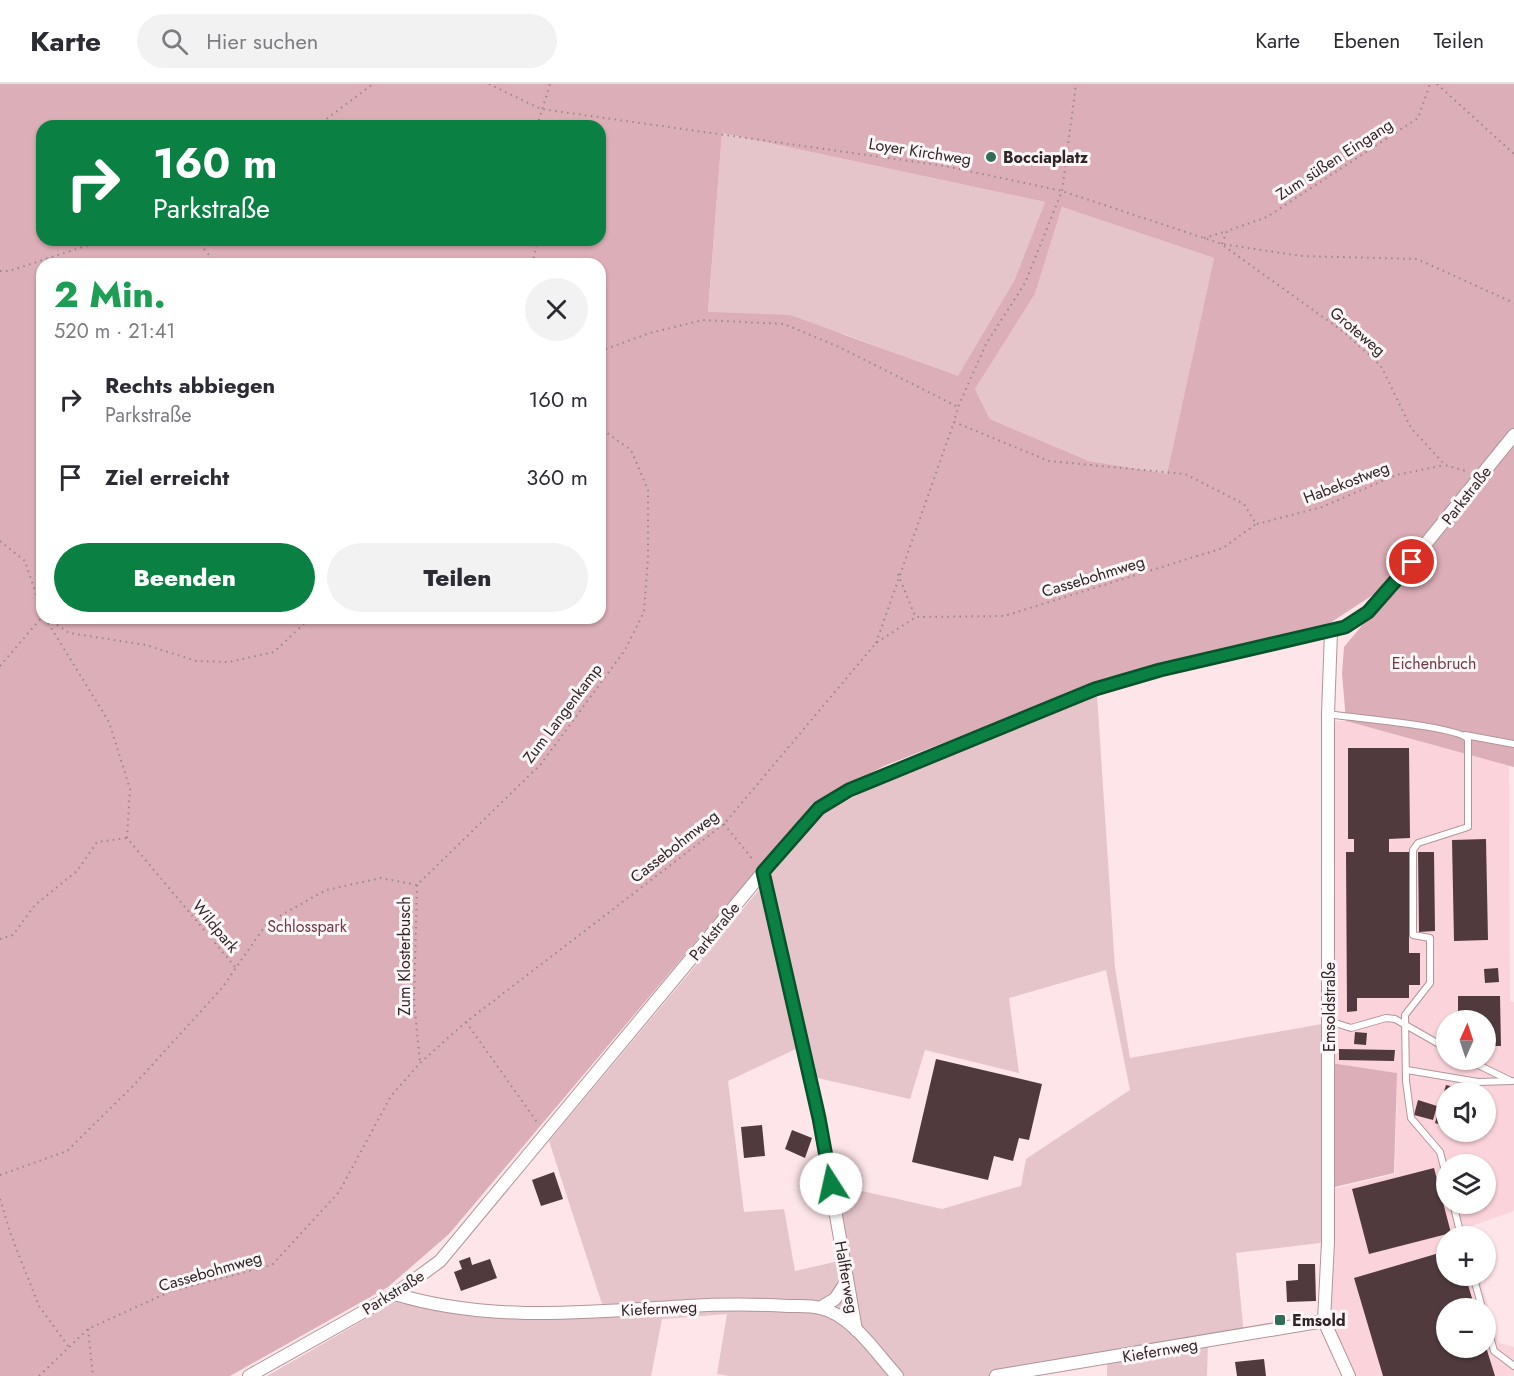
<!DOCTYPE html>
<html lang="de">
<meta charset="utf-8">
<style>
body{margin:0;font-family:Jost,sans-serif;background:#f2f2f3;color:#2b2b33;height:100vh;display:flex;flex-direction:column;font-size:22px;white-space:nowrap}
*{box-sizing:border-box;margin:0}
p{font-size:20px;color:#7c7c81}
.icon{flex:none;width:33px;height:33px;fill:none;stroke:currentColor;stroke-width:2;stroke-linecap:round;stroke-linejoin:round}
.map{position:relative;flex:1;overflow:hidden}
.details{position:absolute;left:36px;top:174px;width:570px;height:366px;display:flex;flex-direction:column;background:#fff;border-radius:18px;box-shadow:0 2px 4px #0004}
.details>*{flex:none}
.top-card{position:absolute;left:36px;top:36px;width:570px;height:126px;border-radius:18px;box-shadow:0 2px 4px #0004;background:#0b8043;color:#fff;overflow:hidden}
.needle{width:39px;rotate:3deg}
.fabs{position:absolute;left:1436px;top:926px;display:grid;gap:12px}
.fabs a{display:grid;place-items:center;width:60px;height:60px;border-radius:50%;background:#fff;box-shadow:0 2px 4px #0004;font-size:30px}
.pin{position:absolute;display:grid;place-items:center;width:51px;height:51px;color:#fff;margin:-26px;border:3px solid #fff;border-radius:50%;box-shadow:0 2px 6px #0007}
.me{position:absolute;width:66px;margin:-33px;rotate:350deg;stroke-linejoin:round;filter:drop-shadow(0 0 4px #0008)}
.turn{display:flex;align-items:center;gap:21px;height:126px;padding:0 18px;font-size:27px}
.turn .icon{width:78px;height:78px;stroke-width:2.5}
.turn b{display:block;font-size:42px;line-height:51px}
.round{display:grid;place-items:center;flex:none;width:63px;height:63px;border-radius:32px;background:#f2f2f3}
.head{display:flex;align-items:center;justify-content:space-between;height:102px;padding:0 18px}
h1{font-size:36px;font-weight:800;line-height:45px;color:#1e9e55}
.action{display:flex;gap:12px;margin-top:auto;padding:12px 18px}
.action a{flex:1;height:69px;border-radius:36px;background:#0b8043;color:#fff;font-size:24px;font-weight:800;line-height:69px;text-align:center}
.action a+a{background:#f2f2f3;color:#2b2b33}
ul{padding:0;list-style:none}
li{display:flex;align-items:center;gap:18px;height:78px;padding:0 18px}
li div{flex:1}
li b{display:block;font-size:22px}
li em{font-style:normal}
header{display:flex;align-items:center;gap:36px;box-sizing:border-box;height:84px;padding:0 30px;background:#fff;border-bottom:2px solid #e1e1e2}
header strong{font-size:28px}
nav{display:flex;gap:33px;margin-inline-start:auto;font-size:21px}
.search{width:420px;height:54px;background:#f2f2f3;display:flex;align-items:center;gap:15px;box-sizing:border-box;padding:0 21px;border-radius:33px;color:#7c7c81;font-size:22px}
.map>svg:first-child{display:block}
.built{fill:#fbd4db;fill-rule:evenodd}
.green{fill:#e5c4ca;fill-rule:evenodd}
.forest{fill:#dcaeb7;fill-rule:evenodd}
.building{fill:#513a3e}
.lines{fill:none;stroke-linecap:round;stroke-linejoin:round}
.lane-casing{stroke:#b1959a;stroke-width:8}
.street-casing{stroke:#b1959a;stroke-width:14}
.path{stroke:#9a888b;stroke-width:2;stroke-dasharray:1.5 4.5;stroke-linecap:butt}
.lane{stroke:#fff;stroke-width:6}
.street{stroke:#fff;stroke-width:12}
.route-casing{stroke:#07532c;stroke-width:15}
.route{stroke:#0b8043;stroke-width:10}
.poi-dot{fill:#316e5a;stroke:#fef7f9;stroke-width:2}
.labels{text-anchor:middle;stroke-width:6;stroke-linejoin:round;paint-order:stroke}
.street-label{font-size:16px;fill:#302527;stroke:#fef7f9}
.poi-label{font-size:16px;font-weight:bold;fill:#302527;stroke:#fef7f9;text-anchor:start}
.park-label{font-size:16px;fill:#703645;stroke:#fef7f9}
</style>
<header>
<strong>Karte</strong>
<div class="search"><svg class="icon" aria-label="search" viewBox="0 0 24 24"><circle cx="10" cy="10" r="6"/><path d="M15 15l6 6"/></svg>Hier suchen</div>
<nav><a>Karte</a><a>Ebenen</a><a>Teilen</a></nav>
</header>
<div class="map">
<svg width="1514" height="1292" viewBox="0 0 1514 1292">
<rect width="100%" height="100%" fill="#fde5e9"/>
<!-- built -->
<path class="built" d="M1331,637H1346L1509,681L1510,917L1514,918V1127L1466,1144L1468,1152H1446V1191H1479L1499,1259L1514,1263V1292H1352L1326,1236L1330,1106L1395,1090L1397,989L1331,979ZM1446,936H1485V975H1446ZM1446,1008H1485V1047H1446ZM1446,1080H1485V1119H1446ZM1446,1224H1485V1263H1446Z"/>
<!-- green -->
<g class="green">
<polygon points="722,49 1045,118 1014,197 958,293 844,250 708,229"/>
<polygon points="1062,123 1214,174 1167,391 1089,377 990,335 975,305 1035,210"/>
<path d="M1097,611L1115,884L1130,974L1322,940L1328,1158L1236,1169L1244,1251L1208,1257L1207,1292H1107V1276L996,1292H729L717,1290L727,1230L662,1235L651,1292H267L409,1210L500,1225L603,1223L549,1057L823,729L890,694ZM1106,886L1130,1006L1026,1075L1021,1102L942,1125L831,1100L843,1176L795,1187L784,1125L744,1128L728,997L802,962L809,992L910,1015L925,966L1019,989L1009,914Z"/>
</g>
<!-- forest -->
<g class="forest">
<path d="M0,0H1514V346L1385,503L1330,539L1102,597L884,682L813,719L449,1150L388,1203L230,1292H0ZM42,42H600V156H42ZM722,49L1045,118L1014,197L958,292L790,231L708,228ZM1062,123L1214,174L1167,390L1089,377L990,335L975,305L1035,210ZM42,180H600V534H42Z"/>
<polygon points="1514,359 1514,683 1346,637 1342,589 1344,563"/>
<polygon points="1331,979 1397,989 1394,1089 1330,1104"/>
</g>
<!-- building -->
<g class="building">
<polygon points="1348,664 1409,664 1410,754 1389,755 1389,768 1409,768 1409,869 1420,869 1420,901 1409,901 1409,914 1357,914 1357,927 1347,928 1346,768 1354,768 1354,755 1348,755"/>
<polygon points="1486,755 1488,856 1454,857 1452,756"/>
<polygon points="1418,768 1434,768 1435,847 1419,848"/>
<polygon points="1498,884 1499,898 1485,899 1484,885"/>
<polygon points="1458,912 1500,912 1501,962 1485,962 1485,936 1458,936"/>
<polygon points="1355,948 1367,949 1366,961 1354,960"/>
<polygon points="1339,965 1395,966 1394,977 1339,976"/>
<polygon points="936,975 1042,1000 1029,1056 1019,1054 1013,1077 994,1072 988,1096 912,1078"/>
<polygon points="1446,1001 1471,1007 1446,1008 1446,1042 1435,1039"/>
<polygon points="1418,1016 1437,1022 1433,1036 1414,1031"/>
<polygon points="762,1041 765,1072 744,1074 741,1043"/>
<polygon points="792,1046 812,1054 805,1074 785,1065"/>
<polygon points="1434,1084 1451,1149 1369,1170 1352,1105"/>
<polygon points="554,1088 563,1115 541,1122 532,1096"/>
<polygon points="1446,1167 1446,1191 1465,1191 1475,1224 1446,1224 1446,1263 1486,1263 1495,1292 1383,1292 1354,1194"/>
<polygon points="470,1173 472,1181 490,1175 497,1194 461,1207 454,1188 462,1185 459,1177"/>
<polygon points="1298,1180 1315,1180 1316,1217 1287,1218 1286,1197 1298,1196"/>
<polygon points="1264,1275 1266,1292 1237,1292 1235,1278"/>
</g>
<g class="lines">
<defs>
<g id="lane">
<path d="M1328,630C1352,634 1457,642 1468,655V743L1418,759L1413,766V851L1430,854V899L1405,931L1406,997L1411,1034L1440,1068L1446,1091"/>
<polyline points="1465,651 1514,660"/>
<polyline points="1329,937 1351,944 1386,934 1395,935 1446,964"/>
<polyline points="1466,975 1509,996"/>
<polyline points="1407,986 1478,998 1512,997"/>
<polyline points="1453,1119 1461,1152"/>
<polyline points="1473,1191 1482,1224"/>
<polyline points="1485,1234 1494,1267 1514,1282"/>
</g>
<g id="street">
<polyline points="1331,548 1328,630 1328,1158 1324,1237 1349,1292"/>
<polyline points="763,788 819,1034 856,1246"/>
<path d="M395,1210C490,1239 590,1228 688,1222C722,1220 754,1220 788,1222C798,1222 810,1221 820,1224C852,1231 876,1269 897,1292"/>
<polyline points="820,1224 835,1215 847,1197"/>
<polyline points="249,1292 395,1210 440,1177 763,788 819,725 849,706 1095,605 1160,586 1345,543 1369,528 1389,505 1514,351"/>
<polyline points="996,1292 1324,1237"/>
</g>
</defs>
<!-- lane casing -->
<use href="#lane" class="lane-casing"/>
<!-- street casing -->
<use href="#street" class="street-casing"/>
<!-- path -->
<g class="path">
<polyline points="489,0 541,25 945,82 1062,107 1222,160 1301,172 1417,175 1514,219"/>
<polyline points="1437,0 1514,70"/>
<polyline points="317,42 373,0"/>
<polyline points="537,42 550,0"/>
<polyline points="1204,154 1227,147"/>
<polyline points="196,156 217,180"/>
<polyline points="1222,160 1227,147 1267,133 1418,34 1430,0"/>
<polyline points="1224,162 1345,249 1381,282 1411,344 1445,381 1469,388"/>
<polyline points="532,180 538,156"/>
<polyline points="0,187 9,187 95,159 122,156"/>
<polyline points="600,267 650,249 703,236 784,240 839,263 958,323"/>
<polyline points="1257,440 1322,423 1396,391 1445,381"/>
<polyline points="0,457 25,477 42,528"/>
<polyline points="898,490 915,532"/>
<polyline points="45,534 109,638 130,705 127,754 236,884"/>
<polyline points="47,534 69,549 146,561 196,577 229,578 274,568 310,534"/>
<polyline points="876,559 954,338"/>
<polyline points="0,582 42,533"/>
<polyline points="724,740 754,777"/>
<polyline points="417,801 414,918 420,978"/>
<polyline points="0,855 13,851 35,821 77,787 97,758 127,754"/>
<polyline points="466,938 537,1038"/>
<polyline points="0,1091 67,1067 132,1003 222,904 267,839 326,806 381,794 417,801 541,680 625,566 644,528 648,473 648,406 631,366 600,344"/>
<polyline points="0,1115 11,1151 39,1222 68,1262"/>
<polyline points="88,1245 93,1292"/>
<polyline points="39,1292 88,1245 169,1208 272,1181 339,1108 391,1012 420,979 466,938 724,740 876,559 916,533 1004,532 1223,464 1256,440 1244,420 1185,390 1049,377 954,338 958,323 986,260 1025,199 1062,107 1076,0"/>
</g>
<!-- lane -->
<use href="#lane" class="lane"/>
<!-- street -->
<use href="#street" class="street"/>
</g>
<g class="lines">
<defs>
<polyline id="route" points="831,1100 819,1034 763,788 819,724 849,706 1095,605 1160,586 1345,543 1368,528 1412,478"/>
</defs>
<!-- route casing -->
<use href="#route" class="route-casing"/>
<!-- route -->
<use href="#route" class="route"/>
</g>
<!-- markers -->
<g class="poi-dot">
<circle cx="991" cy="73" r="6"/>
<rect x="1274" y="1230" width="12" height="12" rx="3"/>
</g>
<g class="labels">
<!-- street labels -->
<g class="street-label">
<text transform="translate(920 67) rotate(9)" y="6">Loyer Kirchweg</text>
<text transform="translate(1334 75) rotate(-33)" y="6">Zum süßen Eingang</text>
<text transform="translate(1358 247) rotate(40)" y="6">Groteweg</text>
<text transform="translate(1346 398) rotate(-21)" y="6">Habekostweg</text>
<text transform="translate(1466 411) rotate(-52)" y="6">Parkstraße</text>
<text transform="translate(1093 492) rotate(-17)" y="6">Cassebohmweg</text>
<text transform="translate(562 629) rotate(-53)" y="6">Zum Langenkamp</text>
<text transform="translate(674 762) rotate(-38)" y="6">Cassebohmweg</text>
<text transform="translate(216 842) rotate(50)" y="6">Wildpark</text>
<text transform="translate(714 847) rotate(-51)" y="6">Parkstraße</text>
<text transform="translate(404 872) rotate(-90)" y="6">Zum Klosterbusch</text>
<text transform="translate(1329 923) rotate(-90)" y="6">Emsoldstraße</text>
<text transform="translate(210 1187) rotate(-16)" y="6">Cassebohmweg</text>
<text transform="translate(847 1193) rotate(80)" y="6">Halfterweg</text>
<text transform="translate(393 1208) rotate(-32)" y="6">Parkstraße</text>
<text transform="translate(659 1224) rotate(-3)" y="6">Kiefernweg</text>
<text transform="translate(1160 1266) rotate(-10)" y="6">Kiefernweg</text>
</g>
<!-- poi labels -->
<g class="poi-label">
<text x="1003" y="79">Bocciaplatz</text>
<text x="1292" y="1242">Emsold</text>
</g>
<!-- park labels -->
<g class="park-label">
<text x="1434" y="585">Eichenbruch</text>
<text x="307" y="848">Schlosspark</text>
</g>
</g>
</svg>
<div class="fabs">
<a><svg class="needle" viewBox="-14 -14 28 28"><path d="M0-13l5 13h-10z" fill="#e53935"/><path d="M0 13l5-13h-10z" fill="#7c7c81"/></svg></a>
<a><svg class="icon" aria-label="sound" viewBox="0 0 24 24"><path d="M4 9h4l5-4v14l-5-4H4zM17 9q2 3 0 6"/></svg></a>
<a><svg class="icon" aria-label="layers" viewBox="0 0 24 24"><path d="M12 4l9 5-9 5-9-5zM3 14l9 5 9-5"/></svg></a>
<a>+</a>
<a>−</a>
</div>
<div class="pin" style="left:1412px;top:478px;background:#d93025"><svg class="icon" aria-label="arrive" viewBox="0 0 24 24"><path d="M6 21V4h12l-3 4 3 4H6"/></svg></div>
<svg class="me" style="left:831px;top:1100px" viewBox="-20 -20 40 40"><circle r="19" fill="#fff"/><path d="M0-13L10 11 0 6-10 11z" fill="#0b8043"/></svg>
<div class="top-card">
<div class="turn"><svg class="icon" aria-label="right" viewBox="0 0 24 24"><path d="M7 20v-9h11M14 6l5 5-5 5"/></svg><div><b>160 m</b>Parkstraße</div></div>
</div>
<section class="details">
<div class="head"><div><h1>2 Min.</h1><p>520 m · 21:41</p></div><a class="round"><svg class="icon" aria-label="close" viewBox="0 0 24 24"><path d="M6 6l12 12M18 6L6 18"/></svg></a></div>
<ul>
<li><svg class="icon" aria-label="right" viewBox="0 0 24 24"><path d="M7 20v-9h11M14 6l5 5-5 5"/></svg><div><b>Rechts abbiegen</b><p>Parkstraße</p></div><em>160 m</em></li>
<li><svg class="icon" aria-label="arrive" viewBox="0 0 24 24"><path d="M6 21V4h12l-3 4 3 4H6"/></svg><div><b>Ziel erreicht</b></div><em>360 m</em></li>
</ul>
<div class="action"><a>Beenden</a><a>Teilen</a></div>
</section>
</div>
